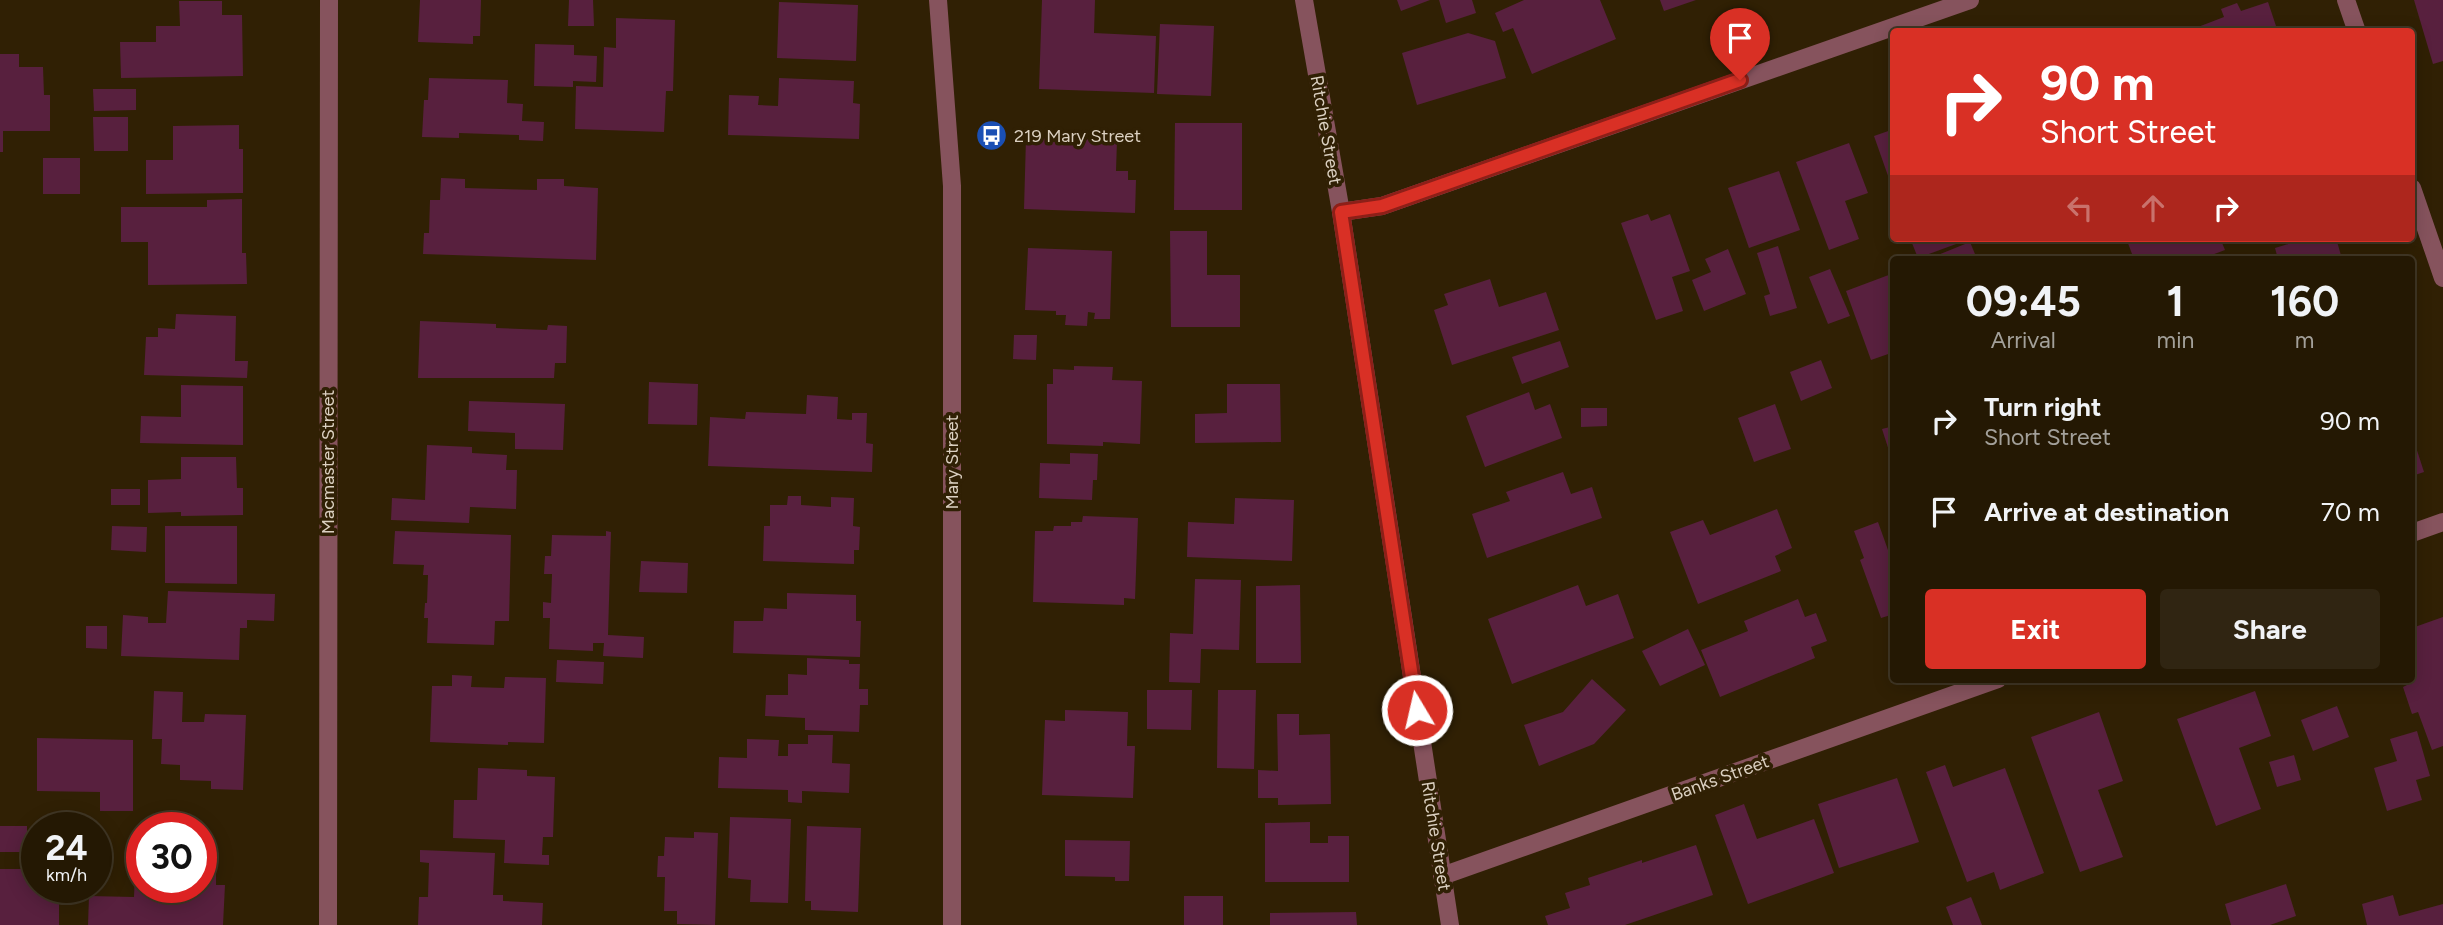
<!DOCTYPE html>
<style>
body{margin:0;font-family:Figtree,sans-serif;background:#302512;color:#f1f3f6;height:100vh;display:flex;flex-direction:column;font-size:26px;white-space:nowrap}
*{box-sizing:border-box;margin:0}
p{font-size:23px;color:#a3a09a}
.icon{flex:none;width:38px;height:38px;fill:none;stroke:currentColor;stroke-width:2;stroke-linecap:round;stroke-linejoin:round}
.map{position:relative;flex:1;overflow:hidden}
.side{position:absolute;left:1890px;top:256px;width:525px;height:427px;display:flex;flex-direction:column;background:#241803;border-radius:7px;box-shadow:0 4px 18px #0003,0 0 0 2px #413725}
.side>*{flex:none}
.hud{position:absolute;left:1890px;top:28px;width:525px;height:214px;border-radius:7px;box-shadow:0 4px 18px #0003,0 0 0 2px #413725;background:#d93025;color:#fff;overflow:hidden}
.speed{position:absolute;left:21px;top:812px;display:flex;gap:14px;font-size:35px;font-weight:700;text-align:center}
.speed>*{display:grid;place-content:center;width:91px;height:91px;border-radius:50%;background:#241803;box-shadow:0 4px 18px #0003,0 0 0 2px #413725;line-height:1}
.speed small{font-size:18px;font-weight:400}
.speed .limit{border:10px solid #d22;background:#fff;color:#111}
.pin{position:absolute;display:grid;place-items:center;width:60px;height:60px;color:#fff;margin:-72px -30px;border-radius:50% 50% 50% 0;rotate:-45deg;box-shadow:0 0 7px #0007}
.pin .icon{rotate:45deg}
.me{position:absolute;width:77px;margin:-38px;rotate:351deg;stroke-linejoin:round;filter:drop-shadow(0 0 5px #0008)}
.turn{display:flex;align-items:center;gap:24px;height:147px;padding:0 35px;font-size:32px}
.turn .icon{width:91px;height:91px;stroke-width:2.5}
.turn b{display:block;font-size:49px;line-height:60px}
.lanes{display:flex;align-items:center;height:66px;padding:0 35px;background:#0003;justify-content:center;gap:35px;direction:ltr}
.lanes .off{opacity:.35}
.eta{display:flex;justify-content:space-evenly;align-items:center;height:119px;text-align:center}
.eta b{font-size:42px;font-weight:700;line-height:49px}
.action{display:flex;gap:14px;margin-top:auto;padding:14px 35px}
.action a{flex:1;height:80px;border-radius:7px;background:#d93025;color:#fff;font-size:28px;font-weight:700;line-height:80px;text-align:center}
.action a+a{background:#302512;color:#f1f3f6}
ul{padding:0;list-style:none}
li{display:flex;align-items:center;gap:21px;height:91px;padding:0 35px}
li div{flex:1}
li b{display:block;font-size:26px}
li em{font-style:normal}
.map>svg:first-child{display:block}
.building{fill:#58203e}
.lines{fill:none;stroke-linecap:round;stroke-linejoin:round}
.minor{stroke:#86535d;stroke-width:18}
.route-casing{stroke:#8d1f18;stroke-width:18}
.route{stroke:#d93025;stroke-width:12}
.labels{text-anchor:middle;stroke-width:7;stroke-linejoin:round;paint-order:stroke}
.street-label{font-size:18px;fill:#dbd0c1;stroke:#302004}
.poi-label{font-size:18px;fill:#dbd0c1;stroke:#302004;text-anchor:start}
</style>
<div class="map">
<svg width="2443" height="925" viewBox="0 0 2443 925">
<rect width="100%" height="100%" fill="#302004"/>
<!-- building -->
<g class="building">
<polygon points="420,0 481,0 480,36 473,36 473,44 418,42"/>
<polygon points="569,0 593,0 594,26 568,26"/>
<polygon points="1042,0 1095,0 1094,33 1156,36 1154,93 1039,89"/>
<polygon points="1397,0 1430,0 1401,11"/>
<polygon points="1439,0 1472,0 1476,13 1446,23"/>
<polygon points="1524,0 1600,0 1616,39 1532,74 1513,28 1503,32 1495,13"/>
<polygon points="1660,0 1696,0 1664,11"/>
<polygon points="2414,0 2443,0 2443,61 2433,64"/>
<polygon points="179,1 222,1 222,15 242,15 243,76 121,78 120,42 156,42 156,26 180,26"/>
<polygon points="779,2 858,5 856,61 777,58"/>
<polygon points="2268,2 2278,32 2185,32 2224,17 2221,9 2237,3 2241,11"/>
<polygon points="616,18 675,20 673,91 666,91 664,132 575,129 576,86 603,87 604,47 616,48"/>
<polygon points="1160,24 1214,26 1211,96 1157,94"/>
<polygon points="1468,33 1495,41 1506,78 1417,105 1402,53"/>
<polygon points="535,44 574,45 574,55 597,56 596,82 573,81 573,87 534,86"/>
<polygon points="0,54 19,54 19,67 43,67 44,95 50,95 50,131 3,131 3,152 0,152"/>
<polygon points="429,78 508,80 507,103 523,104 522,121 544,122 543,141 519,140 519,135 459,133 459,138 422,137 424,100 428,100"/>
<polygon points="779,78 854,81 853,103 860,104 859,139 728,135 729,95 759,96 758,105 778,106"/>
<polygon points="93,89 136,89 136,110 94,111"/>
<polygon points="93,117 128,117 128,151 94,151"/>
<polygon points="1175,123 1242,123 1242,210 1174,210"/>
<polygon points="239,125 239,149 243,149 243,193 146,194 146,160 173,160 173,126"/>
<polygon points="1894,129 1894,190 1893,190 1874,136"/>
<polygon points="1026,138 1117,140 1116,171 1128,171 1128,180 1136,180 1135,213 1024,209"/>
<polygon points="1849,143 1868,193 1845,201 1859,239 1829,250 1796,162"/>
<rect x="43" y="158" width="37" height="36"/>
<polygon points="1779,171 1800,230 1749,248 1728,188"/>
<polygon points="441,178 465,179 465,188 537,190 537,179 564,179 564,186 598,188 596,260 423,254 424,233 429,233 430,200 440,200"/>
<polygon points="242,199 242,253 246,253 247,284 148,285 148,242 121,242 121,207 207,207 207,200"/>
<polygon points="1648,214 1651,221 1670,214 1690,271 1672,277 1683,311 1656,320 1621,223"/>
<polygon points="1170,231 1207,231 1207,275 1240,275 1240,327 1171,327"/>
<polygon points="1910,238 1966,238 1967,240 1918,258"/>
<polygon points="2126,238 2220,238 2225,250 2201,259 2134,259"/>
<polygon points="2248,238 2265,238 2265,239 2250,244"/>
<polygon points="2308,238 2336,238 2342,259 2278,259 2275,248"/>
<polygon points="1970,242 1977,259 1928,259"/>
<polygon points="1778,246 1797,308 1770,316 1764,296 1770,294 1757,253"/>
<polygon points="1028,248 1112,251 1110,319 1094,319 1095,313 1088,312 1087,326 1065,325 1066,315 1056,315 1056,311 1025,310"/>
<polygon points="1728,249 1746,294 1704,311 1692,280 1711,272 1705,259"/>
<polygon points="1830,269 1850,316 1828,324 1809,277"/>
<polygon points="1894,273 1894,352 1871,360 1846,291"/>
<polygon points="1490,279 1499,307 1546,292 1559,330 1452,365 1434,310 1448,305 1444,294"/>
<polygon points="176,314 236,316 235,361 248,361 247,378 144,375 146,337 158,337 158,328 175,329"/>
<polygon points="420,321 496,324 496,328 547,330 548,325 567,326 566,363 555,363 554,378 418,378"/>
<polygon points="1014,335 1037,335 1036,360 1013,359"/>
<polygon points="1560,341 1569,367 1522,384 1512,357"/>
<polygon points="1821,360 1832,388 1801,401 1790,372"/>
<polygon points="1074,366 1113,367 1112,380 1142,381 1140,444 1103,442 1103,446 1047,444 1047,384 1053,384 1053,369 1074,370"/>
<polygon points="649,382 698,384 697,425 648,424"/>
<polygon points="1227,384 1280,384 1281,442 1195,443 1195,414 1227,413"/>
<polygon points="181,385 243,386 243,445 140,443 141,416 181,417"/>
<polygon points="1529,392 1535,410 1550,404 1562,438 1485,467 1466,416"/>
<polygon points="807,395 838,397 837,419 852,420 852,413 867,413 866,443 873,444 872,472 708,466 710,417 745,419 746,412 806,414"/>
<polygon points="469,401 565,404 563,450 515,449 515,433 468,431"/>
<polygon points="1775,404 1791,449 1754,462 1738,418"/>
<polygon points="1581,408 1607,408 1607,426 1581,427"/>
<polygon points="1894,426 1894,463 1893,463 1882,429"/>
<polygon points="2412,435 2424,472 2412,476"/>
<polygon points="427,445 472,447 472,453 507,455 506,470 517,470 516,509 470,507 469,523 391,520 392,498 425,500"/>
<polygon points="1070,453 1098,454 1097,480 1093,480 1092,500 1039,498 1040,463 1070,464"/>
<polygon points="181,457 236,457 237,488 243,488 243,515 181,516 181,512 148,513 148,480 181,479"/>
<polygon points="1563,472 1571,494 1592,487 1602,518 1487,558 1472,514 1510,501 1506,492"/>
<rect x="111" y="489" width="29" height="16"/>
<polygon points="788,496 801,496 801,505 831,507 831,497 854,498 853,526 860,527 859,550 854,550 854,564 763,561 764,526 770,526 770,505 787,505"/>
<polygon points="1235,498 1294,500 1292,561 1187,557 1188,522 1234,524"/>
<polygon points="1777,509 1792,548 1775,556 1781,571 1698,604 1670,532 1703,520 1710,535"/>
<polygon points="1083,516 1138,518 1135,599 1124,598 1124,605 1033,602 1035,531 1053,531 1054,526 1071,526 1071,522 1082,522"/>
<polygon points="1878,522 1888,550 1894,548 1894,614 1881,618 1860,560 1864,558 1854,531"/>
<polygon points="112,526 147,527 146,552 111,550"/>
<polygon points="165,526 237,526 237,584 165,583"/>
<polygon points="395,531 511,535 509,621 495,621 494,645 427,643 428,618 424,618 425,603 427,603 428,575 423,575 424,565 393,564"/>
<polygon points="606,531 611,532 608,635 644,637 643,658 603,656 604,643 593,643 593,651 549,649 550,618 543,618 543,602 551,603 552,574 544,574 545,556 551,556 552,535 606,536"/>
<polygon points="641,561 688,563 687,593 639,592"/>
<polygon points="1195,579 1241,580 1239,650 1201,649 1200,683 1169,682 1170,633 1193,634"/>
<polygon points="1300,585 1301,663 1256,663 1256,586"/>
<polygon points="1578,585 1586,606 1618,594 1634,638 1512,684 1488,619"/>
<polygon points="168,591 275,594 274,621 247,620 247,628 240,628 239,660 121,656 123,615 148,617 148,623 166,623"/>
<polygon points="787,593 856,595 856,621 861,621 860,657 733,653 734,621 763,621 764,608 787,609"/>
<polygon points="1798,599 1805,617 1816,613 1827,641 1811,647 1815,658 1720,697 1701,650 1748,631 1744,621"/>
<polygon points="2443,617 2443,746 2432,750 2418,712 2412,714 2403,687 2409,684 2407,679 2412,679 2412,628"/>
<polygon points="86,626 107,626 107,649 86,648"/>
<polygon points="1688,629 1705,665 1660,686 1642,651"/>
<polygon points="807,658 849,660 849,664 860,664 859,689 868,689 868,705 860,705 859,732 805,730 805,718 765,716 766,695 788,695 788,674 807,675"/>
<polygon points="557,660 604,662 603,684 556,682"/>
<polygon points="452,675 472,676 471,687 504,688 505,677 546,678 544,743 508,742 508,745 430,742 432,686 452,686"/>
<polygon points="1592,679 1626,710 1594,744 1539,766 1524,725 1563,712"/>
<polygon points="1147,690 1192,690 1191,730 1147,729"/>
<polygon points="1218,690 1256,690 1254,769 1217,768"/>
<polygon points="154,691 183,692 182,722 204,722 205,714 246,715 243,790 211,789 211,781 180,780 180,765 161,764 162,739 152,739"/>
<polygon points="2255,691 2271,736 2239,748 2261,809 2216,826 2177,719"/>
<polygon points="2337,706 2349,737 2313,751 2301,720"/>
<polygon points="1065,710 1128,712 1127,746 1135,746 1133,798 1042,795 1045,720 1065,721"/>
<polygon points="2099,712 2123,781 2098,790 2123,857 2080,872 2031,737"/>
<polygon points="1277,714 1299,714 1299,735 1330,734 1331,804 1278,805 1278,798 1258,798 1258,770 1278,771"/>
<polygon points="2417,731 2430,776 2416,780 2422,800 2387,811 2374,768 2397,761 2390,739"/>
<polygon points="808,735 833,735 832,763 850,764 849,793 802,791 802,803 788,802 788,790 718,788 719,757 747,758 747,739 779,740 778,756 788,756 788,744 808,744"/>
<polygon points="37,738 133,740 133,811 100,811 100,792 37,791"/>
<polygon points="2294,755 2301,780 2277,787 2269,762"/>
<polygon points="1945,765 1953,787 2005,768 2044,873 2000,890 1994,872 1967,882 1926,772"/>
<polygon points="478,768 527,770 527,776 555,777 553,837 543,837 542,855 549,855 549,865 504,863 505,840 453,838 454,800 477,800"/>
<polygon points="1897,778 1919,842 1839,868 1818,804"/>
<polygon points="1744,804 1757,839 1814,819 1834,873 1748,904 1715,815"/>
<polygon points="730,817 791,819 788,903 750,902 751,880 728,878"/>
<polygon points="1310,822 1310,843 1328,843 1328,836 1349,836 1349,882 1265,882 1265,823"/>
<rect x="0" y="826" width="27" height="26"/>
<polygon points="807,826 861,828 858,912 811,910 811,901 805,901"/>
<polygon points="694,832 718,833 715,925 677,924 677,911 664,911 665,877 657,877 658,856 664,856 665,837 694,838"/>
<polygon points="1065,840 1130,841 1129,881 1115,881 1115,877 1065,876"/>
<polygon points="1696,845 1713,895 1625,925 1548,925 1545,916 1570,908 1565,893 1590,885 1588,878 1642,860 1642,863"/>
<polygon points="420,850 495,853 493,895 503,895 503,901 543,903 542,925 418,925 419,897 428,897 429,863 420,862"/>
<polygon points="201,864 216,865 216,885 225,885 223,925 88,925 89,896 134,897 135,873 142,873 142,887 201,887"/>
<polygon points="0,869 37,869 37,887 59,887 59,925 0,925"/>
<polygon points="2286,884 2296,916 2270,925 2231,925 2225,904"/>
<polygon points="2393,895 2399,916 2443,904 2443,925 2367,925 2362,904"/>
<rect x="1184" y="896" width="39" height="29"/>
<polygon points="1971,897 1982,925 1953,925 1946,907"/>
<polygon points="1356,912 1357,925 1270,925 1270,913"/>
</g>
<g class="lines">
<!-- minor -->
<g class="minor">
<polyline points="938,0 952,186 952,925"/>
<polyline points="1304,0 1341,212 1450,925"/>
<polyline points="2346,0 2357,32"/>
<polyline points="2412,188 2443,278"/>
<polyline points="1341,212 1382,206 1970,0"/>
<polyline points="2412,533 2443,522"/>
<polyline points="1442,876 1998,679"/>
<polyline points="328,925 329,0"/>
</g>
</g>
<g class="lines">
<defs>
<polyline id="route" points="1417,710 1341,212 1382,206 1740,80"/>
</defs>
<!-- route casing -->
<use href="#route" class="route-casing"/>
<!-- route -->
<use href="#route" class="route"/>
</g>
<!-- icons -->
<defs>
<symbol id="bus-disc" viewBox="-11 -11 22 22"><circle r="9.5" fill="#1a4fb4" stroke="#302004"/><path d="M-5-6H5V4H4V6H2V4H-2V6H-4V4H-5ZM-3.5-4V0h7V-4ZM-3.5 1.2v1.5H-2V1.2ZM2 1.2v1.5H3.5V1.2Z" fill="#fff"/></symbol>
</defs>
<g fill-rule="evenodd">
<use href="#bus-disc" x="974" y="118" width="35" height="35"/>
</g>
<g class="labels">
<!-- street labels -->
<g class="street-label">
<text transform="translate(1326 130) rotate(80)" y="6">Ritchie Street</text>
<text transform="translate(328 462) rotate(-90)" y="6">Macmaster Street</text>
<text transform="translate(952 462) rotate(-90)" y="6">Mary Street</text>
<text transform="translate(1720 778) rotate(-20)" y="6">Banks Street</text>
<text transform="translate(1436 836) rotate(81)" y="6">Ritchie Street</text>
</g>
<!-- poi labels -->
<g class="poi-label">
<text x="1014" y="142">219 Mary Street</text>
</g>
</g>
</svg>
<div class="speed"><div>24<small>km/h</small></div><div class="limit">30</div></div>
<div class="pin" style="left:1740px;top:80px;background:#d93025"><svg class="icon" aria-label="arrive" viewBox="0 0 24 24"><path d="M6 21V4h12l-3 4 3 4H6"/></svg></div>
<svg class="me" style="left:1417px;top:710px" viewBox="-20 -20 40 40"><circle r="17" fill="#d93025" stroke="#fff" stroke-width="3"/><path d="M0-11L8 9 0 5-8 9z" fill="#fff"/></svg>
<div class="hud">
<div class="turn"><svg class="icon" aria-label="right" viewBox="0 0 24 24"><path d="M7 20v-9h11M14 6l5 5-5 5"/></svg><div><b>90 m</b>Short Street</div></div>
<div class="lanes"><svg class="icon off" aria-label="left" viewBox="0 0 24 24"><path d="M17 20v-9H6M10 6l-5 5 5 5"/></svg><svg class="icon off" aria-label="ahead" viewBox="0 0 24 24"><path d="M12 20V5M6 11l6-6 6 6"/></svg><svg class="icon" aria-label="right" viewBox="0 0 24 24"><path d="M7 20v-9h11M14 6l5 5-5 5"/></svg></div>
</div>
<section class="side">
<div class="eta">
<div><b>09:45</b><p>Arrival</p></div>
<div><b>1</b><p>min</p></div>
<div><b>160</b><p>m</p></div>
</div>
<ul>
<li><svg class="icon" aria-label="right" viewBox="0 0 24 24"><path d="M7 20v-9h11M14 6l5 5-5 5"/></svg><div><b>Turn right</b><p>Short Street</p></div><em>90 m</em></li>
<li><svg class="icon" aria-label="arrive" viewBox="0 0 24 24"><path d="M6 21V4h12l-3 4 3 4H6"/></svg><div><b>Arrive at destination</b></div><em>70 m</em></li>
</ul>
<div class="action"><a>Exit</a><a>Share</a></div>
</section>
</div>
